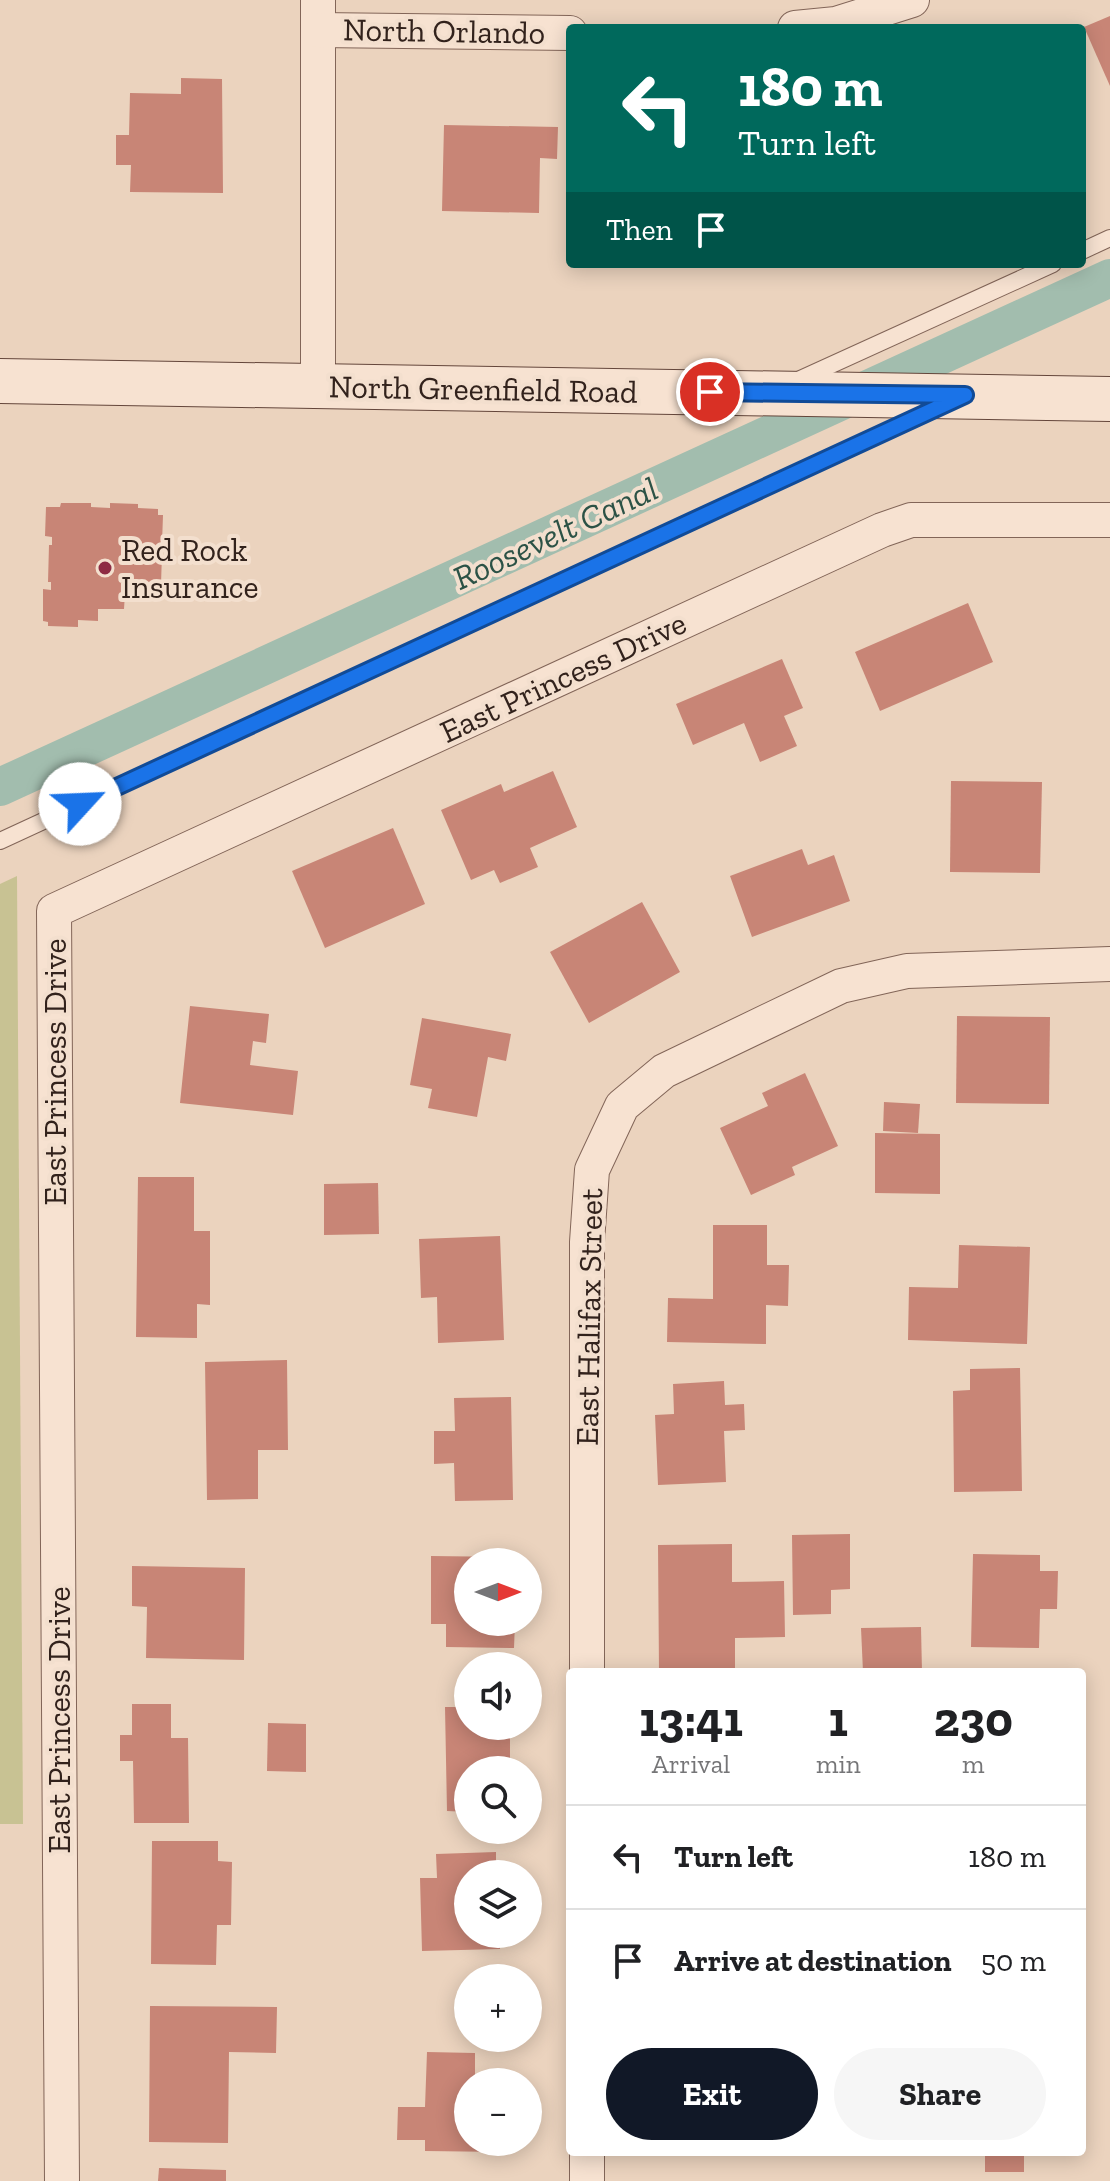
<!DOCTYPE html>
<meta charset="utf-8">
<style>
body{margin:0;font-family:"Zilla Slab",serif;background:#f6f6f6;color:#202124;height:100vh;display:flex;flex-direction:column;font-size:30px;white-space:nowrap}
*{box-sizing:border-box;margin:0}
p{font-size:26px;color:#757577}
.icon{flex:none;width:44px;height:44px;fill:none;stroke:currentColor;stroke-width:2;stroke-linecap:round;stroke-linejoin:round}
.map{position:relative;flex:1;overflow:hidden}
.side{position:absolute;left:566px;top:1668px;width:520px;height:488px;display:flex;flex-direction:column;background:#fff;border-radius:8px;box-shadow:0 4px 20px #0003}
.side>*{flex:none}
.hud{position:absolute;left:566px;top:24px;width:520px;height:244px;border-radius:8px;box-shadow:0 4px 20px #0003;background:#00695c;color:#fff;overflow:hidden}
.needle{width:52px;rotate:90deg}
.controls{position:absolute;left:454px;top:1548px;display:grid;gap:16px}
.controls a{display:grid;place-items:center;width:88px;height:88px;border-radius:50%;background:#fff;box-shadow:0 4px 20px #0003;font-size:40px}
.pin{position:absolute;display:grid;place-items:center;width:68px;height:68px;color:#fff;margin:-34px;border:4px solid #fff;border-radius:50%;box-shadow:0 2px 8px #0007}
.me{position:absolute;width:88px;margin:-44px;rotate:65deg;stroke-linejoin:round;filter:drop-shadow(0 0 6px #0008)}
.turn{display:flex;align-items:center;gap:28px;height:168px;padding:0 40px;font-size:36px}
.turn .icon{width:104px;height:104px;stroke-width:2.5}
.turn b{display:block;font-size:56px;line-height:68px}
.then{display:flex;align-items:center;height:76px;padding:0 40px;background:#0003;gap:16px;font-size:30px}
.eta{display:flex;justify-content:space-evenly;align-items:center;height:136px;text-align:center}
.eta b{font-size:48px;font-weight:800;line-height:56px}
.button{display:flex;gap:16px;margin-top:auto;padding:16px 40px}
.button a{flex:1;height:92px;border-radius:48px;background:#111827;color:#fff;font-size:32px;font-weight:800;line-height:92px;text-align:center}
.button a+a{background:#f6f6f6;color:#202124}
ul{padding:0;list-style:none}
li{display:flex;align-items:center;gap:24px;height:104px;padding:0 40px;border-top:2px solid #e0e0e0}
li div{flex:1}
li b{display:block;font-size:30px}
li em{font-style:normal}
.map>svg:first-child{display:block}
.green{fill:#c8c293}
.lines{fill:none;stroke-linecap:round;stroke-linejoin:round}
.canal{stroke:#a2bdae;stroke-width:38}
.building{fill:#c88576}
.service-casing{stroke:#826558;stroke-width:18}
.minor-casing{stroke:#826558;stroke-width:36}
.secondary-casing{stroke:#64463b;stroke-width:46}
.service{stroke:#f7e2d1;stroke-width:16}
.minor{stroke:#f7e2d1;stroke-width:34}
.secondary{stroke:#f7e2d1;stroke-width:44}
.route-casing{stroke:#114b97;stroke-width:20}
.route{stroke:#1a73e8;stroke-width:14}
.poi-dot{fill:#8e2b43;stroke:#f3dfce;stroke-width:3}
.labels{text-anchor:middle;stroke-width:8;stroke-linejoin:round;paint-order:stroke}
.street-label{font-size:32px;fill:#32221c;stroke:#f3dfce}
.poi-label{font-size:32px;fill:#32221c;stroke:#f3dfce;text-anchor:start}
.water-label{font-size:34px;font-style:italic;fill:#2c5246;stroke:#f3dfce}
</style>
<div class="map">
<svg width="1110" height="2181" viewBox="0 0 1110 2181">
<rect width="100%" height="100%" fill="#ebd3be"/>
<!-- green -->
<polygon class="green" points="17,876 23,1824 0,1824 0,884"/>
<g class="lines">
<!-- canal -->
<polyline class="canal" points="0,787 1110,278"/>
</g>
<!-- building -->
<g class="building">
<polygon points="1110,16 1110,86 1084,27"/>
<polygon points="181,78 222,79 223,193 130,192 131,165 116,165 116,135 129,135 130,93 181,94"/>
<polygon points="444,125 558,127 557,159 540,158 539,213 442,211"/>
<polygon points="61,503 91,503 91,507 110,508 110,503 138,504 138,508 158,509 158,515 163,515 162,544 158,544 158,554 162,554 161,584 157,584 157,594 125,593 124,609 98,609 98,621 78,620 78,627 48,626 48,622 43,621 43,589 51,590 51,582 48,582 49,545 52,545 52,537 45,536 46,507 60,507"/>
<polygon points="968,603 993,662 880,711 855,652"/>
<polygon points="782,659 803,708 784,716 797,746 760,762 744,723 693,745 676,704"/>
<polygon points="553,771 577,827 530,848 538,867 500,883 494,870 471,880 441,810 501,784 504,792"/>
<polygon points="951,781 1042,782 1040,873 950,872"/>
<polygon points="393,828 425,904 325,948 292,871"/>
<polygon points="802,849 808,865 834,855 850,901 752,937 730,876"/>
<polygon points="642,902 680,972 589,1023 550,952"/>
<polygon points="190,1006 269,1014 266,1043 253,1041 250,1065 298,1071 293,1115 180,1103"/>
<polygon points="957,1016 1050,1017 1049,1104 956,1103"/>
<polygon points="422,1018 511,1034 506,1061 488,1057 477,1117 428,1108 432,1089 410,1085"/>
<polygon points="805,1073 838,1146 792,1167 795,1175 751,1195 720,1128 768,1106 762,1093"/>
<polygon points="884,1102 920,1104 918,1133 883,1131"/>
<polygon points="875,1133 940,1134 940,1194 875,1193"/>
<polygon points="138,1177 194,1177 194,1231 210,1231 210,1305 197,1304 197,1338 136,1337"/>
<polygon points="378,1183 379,1234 324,1235 324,1184"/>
<polygon points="713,1225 767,1225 767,1265 789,1265 788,1306 766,1305 766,1344 667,1342 668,1298 713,1299"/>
<polygon points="500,1236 504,1340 438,1343 437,1297 421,1298 419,1239"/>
<polygon points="959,1245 1030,1247 1027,1344 908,1340 909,1287 958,1288"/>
<polygon points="287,1360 288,1450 258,1450 258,1499 207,1500 205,1362"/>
<polygon points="1020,1368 1022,1491 954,1492 953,1391 970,1390 970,1369"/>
<polygon points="724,1381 725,1405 744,1404 745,1430 724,1431 726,1482 658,1485 655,1415 674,1414 673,1384"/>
<polygon points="511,1397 513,1500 455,1501 454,1463 434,1464 434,1431 455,1431 454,1398"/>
<polygon points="850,1534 850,1589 831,1590 831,1614 793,1615 792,1535"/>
<polygon points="732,1544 732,1582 784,1581 785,1637 735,1638 735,1672 659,1672 658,1545"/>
<polygon points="973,1554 1040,1555 1040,1571 1058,1571 1057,1609 1040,1609 1039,1648 971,1647"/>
<polygon points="431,1556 515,1557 515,1562 468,1562 468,1622 515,1622 514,1648 446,1647 446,1624 431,1624"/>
<polygon points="132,1566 245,1568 244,1660 146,1658 147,1607 132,1606"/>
<polygon points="921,1627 922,1672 863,1672 861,1628"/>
<polygon points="132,1704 171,1704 171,1738 188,1738 189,1823 134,1823 133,1761 120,1761 120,1735 132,1735"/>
<polygon points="445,1707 468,1707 468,1726 510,1726 510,1770 468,1770 468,1812 447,1811"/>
<polygon points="268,1723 306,1724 306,1772 267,1771"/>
<polygon points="152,1841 218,1841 218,1861 232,1862 231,1925 217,1925 216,1965 151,1964"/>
<polygon points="496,1852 496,1874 468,1874 468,1934 500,1934 500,1949 422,1951 420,1878 437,1878 436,1854"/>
<polygon points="150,2006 277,2007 276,2053 229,2052 228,2143 149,2142"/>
<polygon points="427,2052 475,2053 475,2082 468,2082 468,2142 504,2142 504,2152 425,2151 425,2140 397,2140 398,2107 425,2107"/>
<rect x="985" y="2152" width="39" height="20"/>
<polygon points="159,2168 226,2170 226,2181 158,2181"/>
</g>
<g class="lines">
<defs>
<g id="service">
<polyline points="1082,251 1110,238"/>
<polyline points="796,381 1053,264"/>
<polyline points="0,841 935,409"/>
</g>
<g id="minor">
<polyline points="318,0 318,387"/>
<polyline points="795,28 836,24 912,0"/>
<polyline points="318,30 570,33"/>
<polyline points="587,1672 587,1242 592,1170 622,1106 664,1071 841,986 907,971 1110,964"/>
<polyline points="587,2152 587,2181"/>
<polyline points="62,2181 54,911 882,530 911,520 1110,520"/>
</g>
<polyline id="secondary" points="0,381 1110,399"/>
</defs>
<!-- service casing -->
<use href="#service" class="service-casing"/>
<!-- minor casing -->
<use href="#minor" class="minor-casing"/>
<!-- secondary casing -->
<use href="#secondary" class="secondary-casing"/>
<!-- service -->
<use href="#service" class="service"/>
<!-- minor -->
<use href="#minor" class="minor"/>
<!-- secondary -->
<use href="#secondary" class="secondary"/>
</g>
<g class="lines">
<defs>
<polyline id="route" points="80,804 965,395 710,392"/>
</defs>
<!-- route casing -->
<use href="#route" class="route-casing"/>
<!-- route -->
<use href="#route" class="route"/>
</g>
<!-- markers -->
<circle class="poi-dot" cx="105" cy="568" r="8"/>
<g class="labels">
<!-- street labels -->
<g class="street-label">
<text transform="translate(444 31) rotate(1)" y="11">North Orlando</text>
<text transform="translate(483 389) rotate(1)" y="11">North Greenfield Road</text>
<text transform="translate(563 677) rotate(-25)" y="11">East Princess Drive</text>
<text transform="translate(55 1072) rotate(-90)" y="11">East Princess Drive</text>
<text transform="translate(589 1317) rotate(-89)" y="11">East Halifax Street</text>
<text transform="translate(59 1720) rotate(-90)" y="11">East Princess Drive</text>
</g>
<!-- poi labels -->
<g class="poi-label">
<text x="121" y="561">Red Rock<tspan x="121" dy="37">Insurance</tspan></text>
</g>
<!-- water labels -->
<g class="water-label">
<text transform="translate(555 533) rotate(-25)" y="12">Roosevelt Canal</text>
</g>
</g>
</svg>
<div class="controls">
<a><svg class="needle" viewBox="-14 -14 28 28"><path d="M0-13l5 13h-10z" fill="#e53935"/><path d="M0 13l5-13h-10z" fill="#757577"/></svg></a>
<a><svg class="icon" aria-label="sound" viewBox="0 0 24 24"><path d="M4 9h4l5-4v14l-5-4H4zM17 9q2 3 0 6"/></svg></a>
<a><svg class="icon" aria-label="search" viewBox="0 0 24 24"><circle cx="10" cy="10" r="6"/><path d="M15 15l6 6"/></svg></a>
<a><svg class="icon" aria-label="layers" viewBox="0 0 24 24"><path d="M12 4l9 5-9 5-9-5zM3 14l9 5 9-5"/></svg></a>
<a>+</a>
<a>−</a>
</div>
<div class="pin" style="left:710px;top:392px;background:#d93025"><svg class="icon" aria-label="arrive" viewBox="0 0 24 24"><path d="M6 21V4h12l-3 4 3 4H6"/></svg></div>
<svg class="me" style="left:80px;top:804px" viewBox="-20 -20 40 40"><circle r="19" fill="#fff"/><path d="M0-13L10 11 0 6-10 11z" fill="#1a73e8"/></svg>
<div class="hud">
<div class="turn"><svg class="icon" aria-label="left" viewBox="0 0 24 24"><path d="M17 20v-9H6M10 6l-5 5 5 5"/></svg><div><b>180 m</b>Turn left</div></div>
<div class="then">Then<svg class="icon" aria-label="arrive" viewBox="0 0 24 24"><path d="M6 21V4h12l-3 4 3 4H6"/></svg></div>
</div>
<section class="side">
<div class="eta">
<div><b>13:41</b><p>Arrival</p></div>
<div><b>1</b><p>min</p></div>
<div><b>230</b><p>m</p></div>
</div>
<ul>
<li><svg class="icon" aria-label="left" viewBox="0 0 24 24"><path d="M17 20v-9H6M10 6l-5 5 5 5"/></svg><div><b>Turn left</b></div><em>180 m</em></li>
<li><svg class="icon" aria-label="arrive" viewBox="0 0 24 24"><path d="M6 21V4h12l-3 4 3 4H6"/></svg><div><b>Arrive at destination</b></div><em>50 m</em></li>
</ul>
<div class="button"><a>Exit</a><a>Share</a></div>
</section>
</div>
